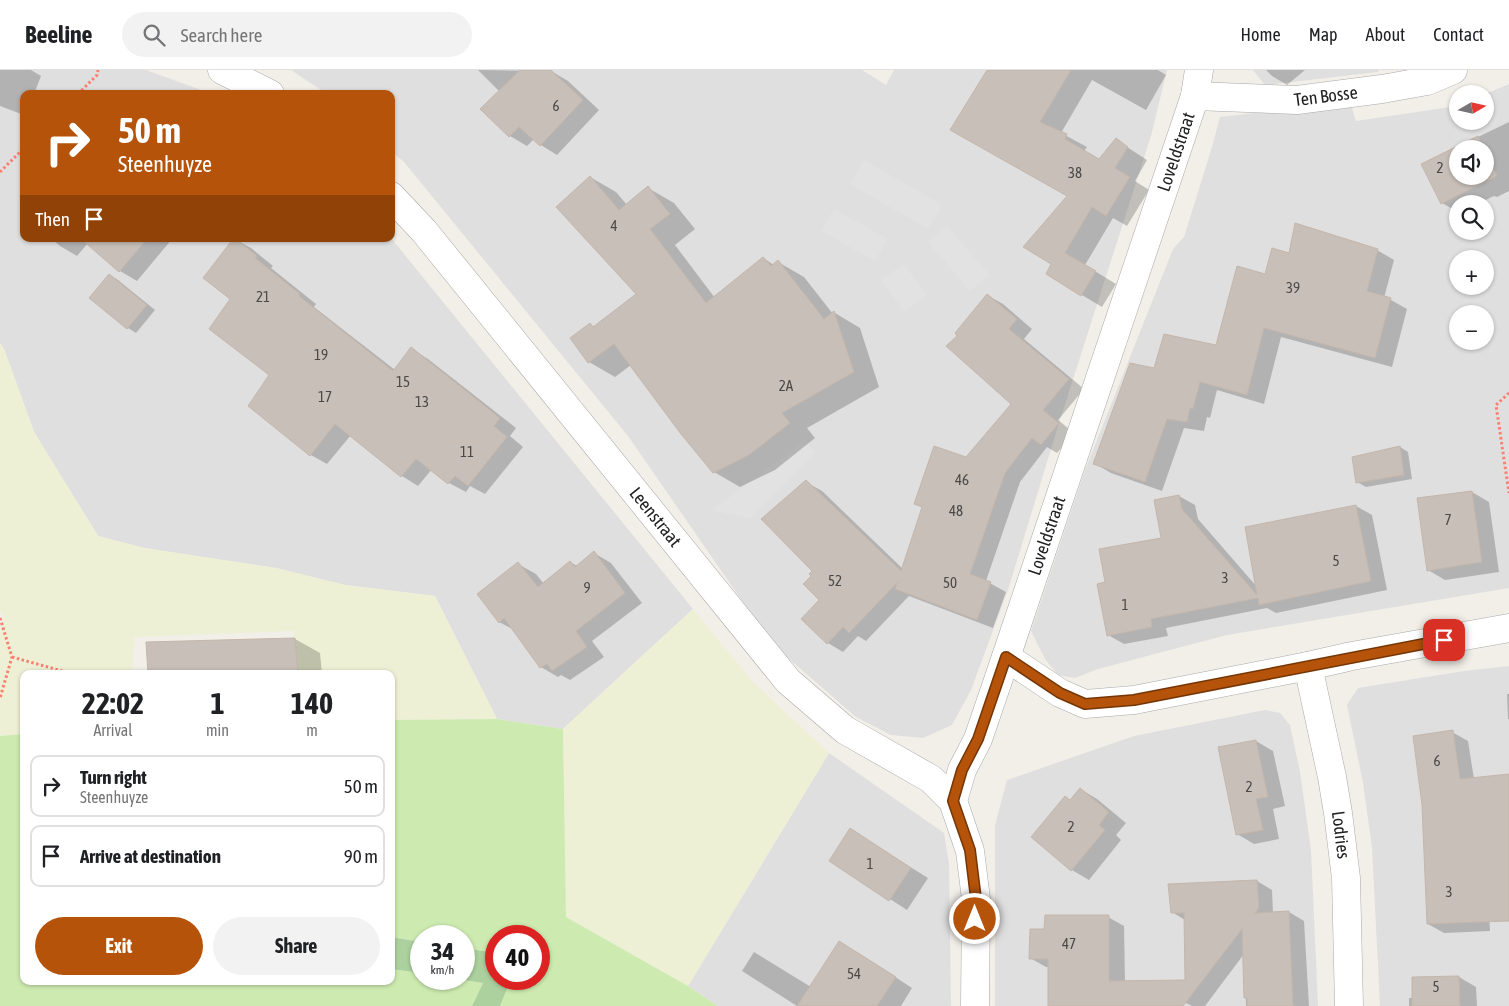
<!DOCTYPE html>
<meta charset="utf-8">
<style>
body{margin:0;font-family:"Asap Condensed",sans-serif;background:#f2f2f2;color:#202124;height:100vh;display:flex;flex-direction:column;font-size:19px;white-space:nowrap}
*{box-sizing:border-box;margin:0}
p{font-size:16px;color:#757577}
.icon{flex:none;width:28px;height:28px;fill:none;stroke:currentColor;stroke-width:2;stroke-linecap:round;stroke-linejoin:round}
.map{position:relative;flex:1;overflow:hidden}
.side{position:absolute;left:20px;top:600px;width:375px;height:315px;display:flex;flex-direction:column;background:#fff;border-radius:10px;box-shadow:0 1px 4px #0004}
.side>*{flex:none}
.guide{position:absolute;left:20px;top:20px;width:375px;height:152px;border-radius:10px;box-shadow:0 1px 4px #0004;background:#b45309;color:#fff;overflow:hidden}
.needle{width:32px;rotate:81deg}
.controls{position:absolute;left:1449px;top:15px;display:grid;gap:10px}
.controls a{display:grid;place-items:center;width:45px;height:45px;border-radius:50%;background:#fff;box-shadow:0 1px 4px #0004;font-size:25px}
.speed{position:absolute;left:410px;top:855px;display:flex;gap:10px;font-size:25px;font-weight:700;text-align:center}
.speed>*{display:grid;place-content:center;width:65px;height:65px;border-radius:50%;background:#fff;box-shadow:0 1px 4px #0004;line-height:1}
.speed small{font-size:12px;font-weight:400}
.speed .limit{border:8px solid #d22;background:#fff;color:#111}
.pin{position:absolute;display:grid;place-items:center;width:42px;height:42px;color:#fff;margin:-21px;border-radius:10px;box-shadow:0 2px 8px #0006}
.me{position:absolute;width:55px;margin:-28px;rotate:0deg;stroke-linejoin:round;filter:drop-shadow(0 0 4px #0008)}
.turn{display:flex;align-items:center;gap:18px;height:105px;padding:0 15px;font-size:22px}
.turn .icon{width:65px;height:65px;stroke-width:2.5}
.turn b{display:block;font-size:35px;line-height:42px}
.then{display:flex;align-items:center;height:48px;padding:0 15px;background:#0003;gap:10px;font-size:19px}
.eta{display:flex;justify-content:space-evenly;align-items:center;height:85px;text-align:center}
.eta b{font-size:30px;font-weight:700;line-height:35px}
.button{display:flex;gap:10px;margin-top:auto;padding:10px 15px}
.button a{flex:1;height:58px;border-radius:30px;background:#b45309;color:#fff;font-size:20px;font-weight:700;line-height:58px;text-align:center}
.button a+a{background:#f2f2f2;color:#202124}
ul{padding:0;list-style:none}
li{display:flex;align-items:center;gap:15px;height:62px;margin:0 10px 8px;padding:0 5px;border:2px solid #e0e0e0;border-radius:10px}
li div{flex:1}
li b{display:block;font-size:19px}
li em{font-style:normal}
header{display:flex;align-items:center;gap:30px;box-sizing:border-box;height:70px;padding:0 25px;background:#fff;border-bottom:1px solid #e0e0e0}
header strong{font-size:24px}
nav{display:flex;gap:28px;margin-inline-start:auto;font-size:18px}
.search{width:350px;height:45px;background:#f2f2f2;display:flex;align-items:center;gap:12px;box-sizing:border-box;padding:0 18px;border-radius:28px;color:#757577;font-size:19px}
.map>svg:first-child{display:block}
.residential{fill:#e0dfdf;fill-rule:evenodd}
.farmland{fill:#eef0d5}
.grass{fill:#cdebb0}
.forest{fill:#add19e}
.parking{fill:#e2e2e2}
.shadow{fill:#0003;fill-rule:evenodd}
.building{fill:#c7bfb8;stroke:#c4b6ab}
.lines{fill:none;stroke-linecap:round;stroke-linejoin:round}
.minor-casing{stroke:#a9a9a9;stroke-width:29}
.path{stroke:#fa8072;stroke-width:3;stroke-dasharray:2.5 2.5;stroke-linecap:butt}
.minor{stroke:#fff;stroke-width:28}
.route-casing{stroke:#753606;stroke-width:12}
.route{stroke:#b45309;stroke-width:9}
.labels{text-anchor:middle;stroke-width:4;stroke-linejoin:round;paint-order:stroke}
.number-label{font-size:15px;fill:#4b4948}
.street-label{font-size:18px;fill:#222;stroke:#fff}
</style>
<header>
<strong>Beeline</strong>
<div class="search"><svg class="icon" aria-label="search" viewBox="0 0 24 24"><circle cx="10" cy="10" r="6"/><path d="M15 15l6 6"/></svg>Search here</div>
<nav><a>Home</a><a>Map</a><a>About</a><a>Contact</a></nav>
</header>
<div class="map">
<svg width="1509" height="936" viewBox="0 0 1509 936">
<rect width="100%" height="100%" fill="#f2efe9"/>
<!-- residential -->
<g class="residential">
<polygon points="0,0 146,0 212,24 24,24 24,169 391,168 693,539 563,659 497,649 435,526 345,515 276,498 144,478 98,466 34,362 4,279 0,274"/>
<polygon points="291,0 862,0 886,15 894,0 1167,0 1151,66 1059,353 1008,520 971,620 952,655 923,668 891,665 856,647 772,574 628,366 404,92 391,81 391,24 327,24"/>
<polygon points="1253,0 1379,0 1378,2 1265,15"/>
<path d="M1509,14V518L1227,565L1098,599L1075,608L1058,605L1045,589L1031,561L1085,400L1173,179L1184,167L1212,77L1220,47L1350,32L1356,51L1457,36L1458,51H1485V24ZM1458,79H1485V106H1458ZM1458,134H1485V161H1458ZM1458,189H1485V216H1458ZM1458,244H1485V271H1458Z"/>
<polygon points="1509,596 1509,936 1380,936 1372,777 1363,713 1347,635 1358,618 1464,601"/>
<polygon points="1265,640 1280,643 1290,655 1300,702 1311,780 1318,936 995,936 995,755 1007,710 1134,666"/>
<polygon points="829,683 944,763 949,794 951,936 718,936 688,916"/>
</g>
<!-- farmland -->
<g class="farmland">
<polygon points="0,273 4,279 34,362 98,466 144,478 276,498 345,515 435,526 497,649 391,650 391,604 295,604 294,561 134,567 132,604 24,604 24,664 0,666 0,562 4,547 0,542"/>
<polygon points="693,539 753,612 829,683 688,916 566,847 563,659"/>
</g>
<!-- grass -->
<g class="grass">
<polygon points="497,649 563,659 566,847 688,916 718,936 500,936 511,909 539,909 539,866 496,866 496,883 464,878 464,866 421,866 421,872 391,867 391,650"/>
<polygon points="24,664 24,911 391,911 391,899 421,903 421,909 457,909 483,913 472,936 0,936 0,666"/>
</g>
<!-- forest -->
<g class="forest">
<polygon points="391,867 421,872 421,903 391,899"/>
<polygon points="464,878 496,883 496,909 511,909 500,936 472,936 483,913 457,909 464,909"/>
</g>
<!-- parking -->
<g class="parking">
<polygon points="864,90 942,135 928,159 850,114"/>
<polygon points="834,139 888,169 875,191 821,161"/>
<polygon points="947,156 990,205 970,221 928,172"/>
<polygon points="904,194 927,225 904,242 881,210"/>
<polygon points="805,371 815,383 749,449 712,440"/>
</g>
<!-- shadow -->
<g class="shadow">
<polygon points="0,0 31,0 41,6 34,24 24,24 24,45 0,36"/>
<polygon points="478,0 551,1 568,11 599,40 557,85 541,75 534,69 527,76 510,66 482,39 500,22"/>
<polygon points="988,0 1158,0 1166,5 1146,40 1092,10 1061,63 1087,77 1084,81 1099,90 1116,70 1147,90 1135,111 1149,120 1127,156 1113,148 1085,195 1116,214 1102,237 1082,225 1053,194 1068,126"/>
<polygon points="1266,0 1305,0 1287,15 1272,6"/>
<path d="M1509,52V121L1497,127L1494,126L1477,134H1458V142L1442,133L1422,94ZM1458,79H1485V106H1458Z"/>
<polygon points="590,107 616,122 627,135 648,118 674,133 695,159 675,175 715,228 763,188 774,195 778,192 804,207 833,244 835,243 860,258 879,317 807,358 815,368 775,400 740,417 714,402 631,295 615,307 589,292 590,255 595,257 638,224"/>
<polygon points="52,169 172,169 137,211 120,201 88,173 77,186 60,176"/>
<polygon points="234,169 251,178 273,196 271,198 316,234 314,237 395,300 412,279 428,289 516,358 510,366 523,377 485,424 470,416 466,422 449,413 432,399 418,416 402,406 351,365 327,394 311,385 232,229 205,207"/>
<polygon points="1377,180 1394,190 1384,228 1391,230 1407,239 1392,297 1281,267 1264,334 1217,320 1210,348 1207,347 1204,361 1184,358 1162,421 1111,403 1094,393 1155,300 1217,276 1266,205 1290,184"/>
<polygon points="110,205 118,210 155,240 136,263 128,258"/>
<polygon points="987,225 1003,234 1032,259 1024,269 1084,319 1058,350 1074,363 1057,383 1047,377 1020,412 986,511 1006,522 993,558 909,526 866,571 858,566 843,582 828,573 821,530 814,501 806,412 822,421 903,499 923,438 915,433 967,388 1012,334 958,266"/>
<polygon points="1400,377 1408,382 1412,409 1366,417 1357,412"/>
<polygon points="1472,422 1489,432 1499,502 1445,510 1428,500"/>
<polygon points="1179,426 1195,435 1198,449 1257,517 1356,436 1372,445 1387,520 1276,543 1267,538 1166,558 1168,566 1124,574 1108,565 1106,513 1163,469"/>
<polygon points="594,483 611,493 642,533 592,571 604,587 570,610 561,605 558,607 541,597 514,560 499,552 518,494 536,504 544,514 570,492 577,496"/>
<polygon points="295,569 320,583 322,604 149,604"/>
<polygon points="1507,624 1509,624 1509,649 1508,649"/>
<polygon points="1452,662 1468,671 1474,709 1509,705 1509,792 1486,792 1490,861 1444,863 1428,854"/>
<polygon points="1256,671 1273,681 1285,736 1273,739 1279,769 1254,774 1237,764"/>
<polygon points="1080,719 1097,729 1126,753 1116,765 1121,770 1089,810 1072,800 1032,767 1071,731"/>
<polygon points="867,770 928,808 907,840 831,791"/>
<polygon points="1257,811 1272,820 1273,843 1289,842 1304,851 1309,936 1246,936 1244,884 1205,936 1192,936 1186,933 1185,850 1172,842"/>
<polygon points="1108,847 1124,856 1125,912 1169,936 1065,936 1064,897 1046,897 1030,888 1046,860"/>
<polygon points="754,882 811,917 857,882 912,918 901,936 797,936 742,901"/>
<polygon points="1459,907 1476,917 1477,936 1409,936 1409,928 1413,928 1413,909"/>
</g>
<!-- building -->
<g class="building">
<polygon points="520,0 551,0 583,30 540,76 519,57 509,67 480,39"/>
<polygon points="987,0 1071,0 1040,52 1067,64 1065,69 1099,89 1116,68 1128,77 1115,98 1130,107 1106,146 1092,137 1065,183 1096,201 1081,226 1046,204 1051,194 1023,177 1067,126 950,60"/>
<polygon points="1478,66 1484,79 1458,79 1458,106 1485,106 1485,81 1497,106 1441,134 1421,94"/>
<polygon points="590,106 619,140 648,116 670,144 650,159 706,233 763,187 771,196 778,190 824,249 834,241 854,302 782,343 790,353 749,385 713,403 681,364 614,274 588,293 570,268 590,253 593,257 636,224 556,137"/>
<polygon points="1295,153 1378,179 1367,221 1391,228 1375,288 1264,258 1247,325 1200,312 1193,339 1190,338 1187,352 1167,349 1145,412 1093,394 1130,293 1154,298 1164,264 1216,275 1237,196 1265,204 1272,178 1289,183"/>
<polygon points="81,169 147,169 119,202"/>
<polygon points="233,169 236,169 257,186 255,188 300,224 299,226 393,301 411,277 500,348 494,356 507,367 468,416 455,406 448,414 416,389 401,407 335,354 310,386 248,336 269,305 209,259 230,229 203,208"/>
<polygon points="109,204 147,235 127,259 89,228"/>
<polygon points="987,224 1017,249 1009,259 1069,309 1043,340 1059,353 1041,375 1032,368 1005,403 970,504 991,512 977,550 895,519 897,513 849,563 843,557 827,574 801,549 819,530 803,514 811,506 809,504 812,501 761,449 806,410 901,501 922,437 914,434 934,376 966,387 1011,334 946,276 957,266 955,263"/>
<polygon points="1400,376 1404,405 1356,413 1352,387"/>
<polygon points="1472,421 1482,492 1427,501 1417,428"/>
<polygon points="1179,425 1182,439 1257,525 1245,457 1356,435 1371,511 1259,535 1258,528 1151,549 1152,557 1107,566 1097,514 1105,512 1099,479 1161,468 1154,430"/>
<polygon points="594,481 625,523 576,561 587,577 552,601 547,594 540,598 504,548 499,553 477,524 518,492 538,517 570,491 575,497"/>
<polygon points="295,568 298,604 148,604 146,572"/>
<polygon points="1453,660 1460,709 1509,704 1509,851 1427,854 1422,735 1413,666"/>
<polygon points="1256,670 1268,727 1256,729 1263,760 1236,765 1218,677"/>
<polygon points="1080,718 1109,742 1099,755 1105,760 1071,801 1031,767 1065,726 1070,730"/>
<polygon points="850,758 911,798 889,831 829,791"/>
<polygon points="1257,810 1259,838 1255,843 1289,841 1293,936 1247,936 1247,928 1244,928 1242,859 1183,936 1048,936 1048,889 1029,889 1030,859 1044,859 1045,845 1109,845 1109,911 1185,910 1184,843 1171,843 1168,814"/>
<polygon points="839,871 896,907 877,936 797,936"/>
<polygon points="1459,906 1460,936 1412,936 1412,907"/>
</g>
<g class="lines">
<defs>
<g id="minor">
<polyline points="222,0 270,24"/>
<path id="s1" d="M1195,26L1297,30L1382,19L1427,11L1453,0"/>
<path id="s2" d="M391,126L424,161L788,611L845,660L931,709L953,731"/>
<polyline points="1006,587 1060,623 1085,634 1134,630 1308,596 1352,586 1509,558"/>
<path id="s3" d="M1308,596L1332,707L1338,743L1346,808L1349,936"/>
<path id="s4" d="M975,936L976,829L970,781L953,731L962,700L978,669L1006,587L1195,26L1199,0"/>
</g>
</defs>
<!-- minor casing -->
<use href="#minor" class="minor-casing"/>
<!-- path -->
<g class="path">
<polyline points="78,24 97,5 98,0"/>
<polyline points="0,102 24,78"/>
<polyline points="1509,323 1496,335 1509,423"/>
<polyline points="0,548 12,587 0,628"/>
<polyline points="12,587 73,604"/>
</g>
<!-- minor -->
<use href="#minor" class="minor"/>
</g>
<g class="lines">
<defs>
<polyline id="route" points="975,849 976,829 970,780 953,731 962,700 978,669 1006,587 1060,623 1085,634 1134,630 1444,570"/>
</defs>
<!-- route casing -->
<use href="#route" class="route-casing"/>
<!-- route -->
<use href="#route" class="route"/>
</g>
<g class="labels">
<!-- number labels -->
<g class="number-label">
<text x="556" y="41">6</text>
<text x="1440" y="103">2</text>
<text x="1075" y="108">38</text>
<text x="614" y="161">4</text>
<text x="1293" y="223">39</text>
<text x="263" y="232">21</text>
<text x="321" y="290">19</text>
<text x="403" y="317">15</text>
<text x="786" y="321">2A</text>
<text x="325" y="332">17</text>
<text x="422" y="337">13</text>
<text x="467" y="387">11</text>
<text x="962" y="415">46</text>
<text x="956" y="446">48</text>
<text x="1448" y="455">7</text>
<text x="1336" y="496">5</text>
<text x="1225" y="513">3</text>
<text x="835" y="516">52</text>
<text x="950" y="518">50</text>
<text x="587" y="523">9</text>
<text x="1125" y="540">1</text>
<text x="1437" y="696">6</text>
<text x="1249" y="722">2</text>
<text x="1071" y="762">2</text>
<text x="870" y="799">1</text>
<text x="1449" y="827">3</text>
<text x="1069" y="879">47</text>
<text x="854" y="909">54</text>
<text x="1436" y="922">5</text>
</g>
<!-- street labels -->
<g class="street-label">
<text dy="6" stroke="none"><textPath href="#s1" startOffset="131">Ten Bosse</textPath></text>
<text dy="6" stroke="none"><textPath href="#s4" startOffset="895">Loveldstraat</textPath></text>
<text dy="6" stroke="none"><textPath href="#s2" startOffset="416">Leenstraat</textPath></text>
<text dy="6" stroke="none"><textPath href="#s4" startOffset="490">Loveldstraat</textPath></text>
<text dy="6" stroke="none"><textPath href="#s3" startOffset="172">Lodries</textPath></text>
</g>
</g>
</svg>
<div class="controls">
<a><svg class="needle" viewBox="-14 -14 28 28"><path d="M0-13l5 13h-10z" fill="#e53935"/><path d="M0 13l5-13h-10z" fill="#757577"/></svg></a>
<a><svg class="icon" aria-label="sound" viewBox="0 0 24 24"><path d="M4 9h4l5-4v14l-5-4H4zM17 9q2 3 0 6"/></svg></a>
<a><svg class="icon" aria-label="search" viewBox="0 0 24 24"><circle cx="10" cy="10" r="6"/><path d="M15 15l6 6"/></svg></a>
<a>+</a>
<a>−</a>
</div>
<div class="speed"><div>34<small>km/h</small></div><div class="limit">40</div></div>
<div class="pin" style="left:1444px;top:570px;background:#d93025"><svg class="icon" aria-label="arrive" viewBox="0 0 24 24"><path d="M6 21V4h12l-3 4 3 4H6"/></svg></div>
<svg class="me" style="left:975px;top:849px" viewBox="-20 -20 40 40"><circle r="17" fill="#b45309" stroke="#fff" stroke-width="3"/><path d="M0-11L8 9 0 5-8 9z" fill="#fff"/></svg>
<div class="guide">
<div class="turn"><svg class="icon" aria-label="right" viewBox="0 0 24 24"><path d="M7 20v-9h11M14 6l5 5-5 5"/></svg><div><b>50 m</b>Steenhuyze</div></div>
<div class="then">Then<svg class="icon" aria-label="arrive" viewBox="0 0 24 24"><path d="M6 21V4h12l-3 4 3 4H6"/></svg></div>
</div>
<section class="side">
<div class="eta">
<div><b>22:02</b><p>Arrival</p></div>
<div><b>1</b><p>min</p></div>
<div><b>140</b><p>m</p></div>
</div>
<ul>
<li><svg class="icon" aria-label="right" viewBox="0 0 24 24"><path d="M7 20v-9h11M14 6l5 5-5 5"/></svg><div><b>Turn right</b><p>Steenhuyze</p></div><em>50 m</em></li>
<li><svg class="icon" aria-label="arrive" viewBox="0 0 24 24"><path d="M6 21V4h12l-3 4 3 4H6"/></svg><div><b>Arrive at destination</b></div><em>90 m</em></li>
</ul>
<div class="button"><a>Exit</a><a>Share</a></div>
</section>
</div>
